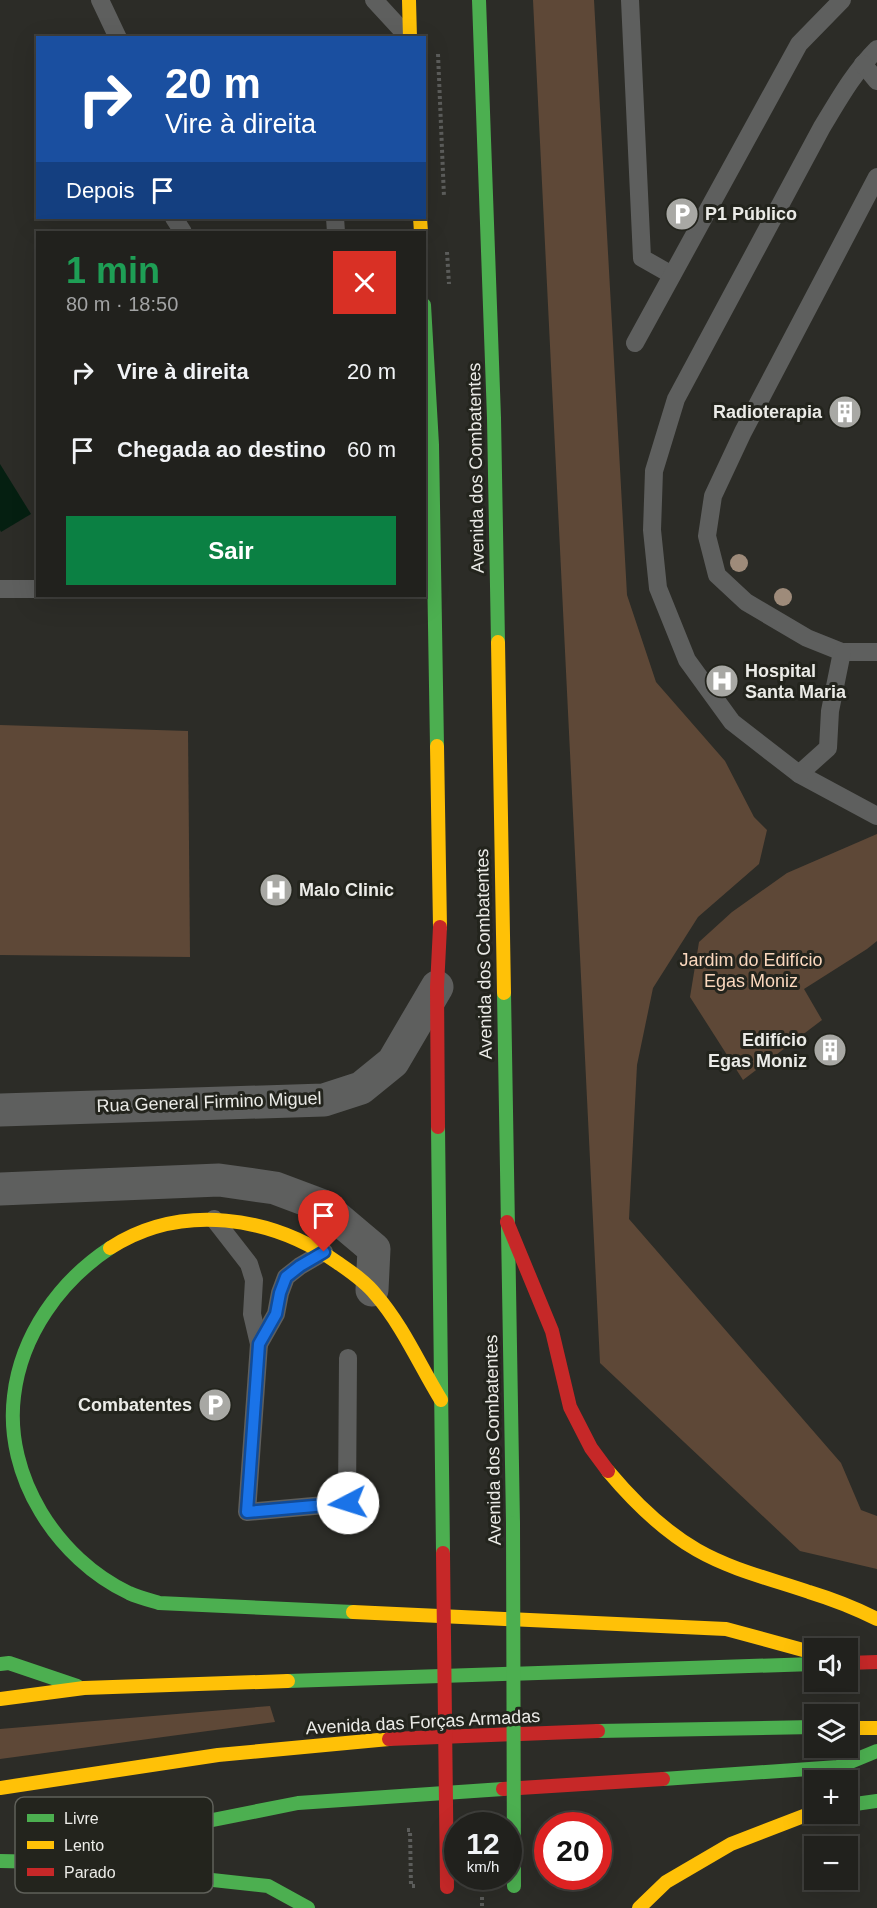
<!DOCTYPE html>
<html lang="pt">
<meta charset="utf-8">
<style>
body{margin:0;font-family:Helvetica,sans-serif;background:#2d2e2a;color:#f1f3f6;height:100vh;display:flex;flex-direction:column;font-size:22px;white-space:nowrap}
*{box-sizing:border-box;margin:0}
p{font-size:20px;color:#a2a3a4}
.icon{flex:none;width:33px;height:33px;fill:none;stroke:currentColor;stroke-width:2;stroke-linecap:round;stroke-linejoin:round}
.map{position:relative;flex:1;overflow:hidden}
.panel{position:absolute;left:36px;top:231px;width:390px;height:366px;display:flex;flex-direction:column;background:#21211d;border-radius:0px;box-shadow:0 6px 24px #0002,0 0 0 2px #3e3e3b}
.panel>*{flex:none}
.hud{position:absolute;left:36px;top:36px;width:390px;height:183px;border-radius:0px;box-shadow:0 6px 24px #0002,0 0 0 2px #3e3e3b;background:#1a4fa0;color:#fff;overflow:hidden}
.buttons{position:absolute;left:804px;top:1638px;display:grid;gap:12px}
.buttons a{display:grid;place-items:center;width:54px;height:54px;border-radius:0px;background:#21211d;box-shadow:0 6px 24px #0002,0 0 0 2px #3e3e3b;font-size:30px}
.speed{position:absolute;left:444px;top:1812px;display:flex;gap:12px;font-size:30px;font-weight:700;text-align:center}
.speed>*{display:grid;place-content:center;width:78px;height:78px;border-radius:50%;background:#21211d;box-shadow:0 6px 24px #0002,0 0 0 2px #3e3e3b;line-height:1}
.speed small{font-size:15px;font-weight:400}
.speed .limit{border:9px solid #d22;background:#fff;color:#111}
.pin{position:absolute;display:grid;place-items:center;width:51px;height:51px;color:#fff;margin:-62px -26px;border-radius:50% 50% 50% 0;rotate:-45deg;box-shadow:0 0 6px #0007}
.pin .icon{rotate:45deg}
.me{position:absolute;width:66px;margin:-33px;rotate:265deg;stroke-linejoin:round;filter:drop-shadow(0 0 4px #0008)}
.turn{display:flex;align-items:center;gap:21px;height:126px;padding:0 30px;font-size:27px}
.turn .icon{width:78px;height:78px;stroke-width:2.5}
.turn b{display:block;font-size:42px;line-height:51px}
.then{display:flex;align-items:center;height:57px;padding:0 30px;background:#0003;gap:12px;font-size:22px}
.round{display:grid;place-items:center;flex:none;width:63px;height:63px;border-radius:0px;background:#2d2e2a}
.head{display:flex;align-items:center;justify-content:space-between;height:102px;padding:0 30px}
h1{font-size:36px;font-weight:700;line-height:45px;color:#1e9e55}
.primary-button{display:flex;gap:12px;margin-top:auto;padding:12px 30px}
.primary-button a{flex:1;height:69px;border-radius:0px;background:#0b8043;color:#fff;font-size:24px;font-weight:700;line-height:69px;text-align:center}
ul{padding:0;list-style:none}
li{display:flex;align-items:center;gap:18px;height:78px;padding:0 30px}
li div{flex:1}
li b{display:block;font-size:22px}
li em{font-style:normal}
.map>svg:first-child{display:block}
.green{fill:#5e4837}
.water{fill:#051f11}
.lines{fill:none;stroke-linecap:round;stroke-linejoin:round}
.path{stroke:#5c5d5b;stroke-width:4;stroke-dasharray:3 3;stroke-linecap:butt}
.lane{stroke:#5e5f5e;stroke-width:18}
.street{stroke:#5e5f5e;stroke-width:33}
.fast{stroke:#4caf50;stroke-width:14}
.slow{stroke:#ffc107;stroke-width:14}
.jam{stroke:#c62828;stroke-width:14}
.fast-bridge{stroke:#4caf50;stroke-width:14}
.jam-bridge{stroke:#c62828;stroke-width:14}
.tree{fill:#9e8b7a}
.route-casing{stroke:#114b97;stroke-width:15}
.route{stroke:#1a73e8;stroke-width:10}
.labels{text-anchor:middle;stroke-width:6;stroke-linejoin:round;paint-order:stroke}
.poi-label{font-size:18px;font-weight:bold;fill:#ebebe7;stroke:#23241d;text-anchor:start}
.street-label{font-size:18px;fill:#ebebe7;stroke:#23241d}
.park-label{font-size:18px;fill:#fbd8be;stroke:#23241d}
.key{fill:#23241d;stroke:#5f605a;stroke-width:1.5}
.key-label{font-size:16px;fill:#ebebe7}
</style>
<div class="map">
<svg width="877" height="1908" viewBox="0 0 877 1908">
<rect width="100%" height="100%" fill="#2c2c27"/>
<!-- green -->
<g class="green">
<polygon points="533,0 594,0 627,595 656,682 725,761 754,817 767,830 759,864 698,917 653,988 637,1065 629,1219 841,1463 861,1510 877,1516 877,1569 800,1551 600,1363"/>
<polygon points="0,725 188,731 190,957 0,955"/>
<polygon points="877,834 877,941 867,949 804,989 822,1020 743,1080 690,997 699,942 732,912 787,873"/>
<polygon points="270,1706 275,1722 0,1759 0,1729"/>
</g>
<!-- water -->
<polygon class="water" points="0,464 31,514 1,532 0,530"/>
<g class="lines">
<!-- path -->
<g class="path">
<polyline points="438,54 444,197"/>
<polyline points="447,252 449,284"/>
<polyline points="407,1830 410,1830 411,1886 416,1886"/>
<polyline points="482,1897 482,1908"/>
</g>
<!-- lane -->
<g class="lane">
<polyline points="100,0 118,38"/>
<polyline points="374,0 409,38"/>
<polyline points="630,0 642,258 672,275"/>
<path d="M877,49C854,72 839,99 822,127L676,399L654,471L652,530L658,588L687,660L732,722L799,774L877,816"/>
<polyline points="863,64 877,81"/>
<polyline points="877,177 743,432 713,496 707,536 717,575 746,602 807,638 842,652 877,652"/>
<polyline points="174,218 183,232"/>
<polyline points="335,218 336,232"/>
<polyline points="635,343 799,44 842,0"/>
<polyline points="0,589 38,589"/>
<polyline points="799,774 828,748 830,711 842,652"/>
<polyline points="214,1219 249,1264 254,1280 252,1314 259,1344 247,1512 347,1503 348,1358"/>
<polyline points="259,1344 276,1314 280,1293 286,1277 300,1266 324,1252"/>
</g>
<!-- street -->
<g class="street">
<polyline points="0,1110 324,1100 361,1088 393,1062 437,987"/>
<polyline points="0,1189 219,1180 275,1188 323,1206 374,1249 372,1290"/>
</g>
<!-- fast -->
<g class="fast">
<polyline points="479,0 494,418 498,642"/>
<polyline points="424,305 432,445 437,746"/>
<polyline points="504,993 513,1523"/>
<polyline points="438,1127 443,1553"/>
<path d="M110,1248C60,1281 21,1335 14,1396C4,1476 57,1559 129,1593C138,1597 149,1600 159,1603L353,1612"/>
<polyline points="0,1664 9,1663 77,1686"/>
<polyline points="288,1681 814,1664"/>
<polyline points="598,1731 814,1727"/>
<polyline points="663,1779 838,1767 877,1751"/>
<polyline points="848,1805 877,1801"/>
<polyline points="0,1861 48,1862 268,1886 308,1908"/>
<polyline points="48,1862 92,1844 298,1803 503,1789"/>
</g>
<!-- slow -->
<g class="slow">
<polyline points="409,0 410,38"/>
<polyline points="420,218 421,232"/>
<polyline points="498,642 504,993"/>
<polyline points="437,746 440,927"/>
<path d="M110,1248C181,1202 272,1216 338,1263C351,1272 366,1282 376,1295C403,1326 420,1366 441,1400"/>
<path d="M608,1471C634,1502 662,1530 697,1550C732,1570 771,1579 809,1592C832,1599 855,1608 877,1619"/>
<polyline points="353,1612 726,1629 814,1653"/>
<polyline points="0,1699 84,1688 288,1681"/>
<polyline points="848,1728 877,1728"/>
<polyline points="0,1788 218,1755 389,1739"/>
<polyline points="639,1908 666,1882 731,1844 814,1812"/>
</g>
<!-- jam -->
<g class="jam">
<polyline points="438,1127 437,987 440,927"/>
<polyline points="507,1222 552,1331 570,1407 591,1448 608,1471"/>
<polyline points="848,1663 877,1662"/>
<polyline points="389,1739 598,1731"/>
<polyline points="503,1789 663,1779"/>
</g>
<!-- fast-bridge -->
<polyline class="fast-bridge" points="513,1523 514,1886"/>
<!-- jam-bridge -->
<polyline class="jam-bridge" points="443,1553 447,1887"/>
</g>
<!-- trees -->
<g class="tree">
<circle cx="739" cy="563" r="9"/>
<circle cx="783" cy="597" r="9"/>
</g>
<g class="lines">
<defs>
<polyline id="route" points="324,1252 300,1266 286,1277 280,1293 276,1314 259,1344 247,1512 348,1503"/>
</defs>
<!-- route casing -->
<use href="#route" class="route-casing"/>
<!-- route -->
<use href="#route" class="route"/>
</g>
<!-- icons -->
<defs>
<symbol id="parking-disc" viewBox="-11 -11 22 22"><circle r="9.5" fill="#a8a8a4" stroke="#23241d"/><path d="M-3.5-5.5H1a3.5 3.5 0 0 1 0 7H-1V5.5H-3.5ZM-1-3.4V-.6H.8a1.4 1.4 0 0 0 0-2.8Z" fill="#fff"/></symbol>
<symbol id="building-disc" viewBox="-11 -11 22 22"><circle r="9.5" fill="#a8a8a4" stroke="#23241d"/><path d="M-4-6H4V6H1V3H-1V6H-4ZM-2.5-4.3h1.7v1.8h-1.7ZM.8-4.3h1.7v1.8H.8ZM-2.5-1h1.7V.8h-1.7ZM.8-1h1.7V.8H.8Z" fill="#fff"/></symbol>
<symbol id="hospital-disc" viewBox="-11 -11 22 22"><circle r="9.5" fill="#a8a8a4" stroke="#23241d"/><path d="M-5-5h3v3.5h4V-5h3V5h-3V1.5h-4V5h-3Z" fill="#fff"/></symbol>
</defs>
<g fill-rule="evenodd">
<use href="#parking-disc" x="663" y="195" width="38" height="38"/>
<use href="#building-disc" x="826" y="393" width="38" height="38"/>
<use href="#hospital-disc" x="703" y="662" width="38" height="38"/>
<use href="#hospital-disc" x="257" y="871" width="38" height="38"/>
<use href="#building-disc" x="811" y="1031" width="38" height="38"/>
<use href="#parking-disc" x="196" y="1386" width="38" height="38"/>
</g>
<g class="labels">
<!-- poi labels -->
<g class="poi-label">
<text x="705" y="220">P1 Público</text>
<text x="822" y="418" text-anchor="end">Radioterapia</text>
<text x="745" y="677">Hospital<tspan x="745" dy="21">Santa Maria</tspan></text>
<text x="299" y="896">Malo Clinic</text>
<text x="807" y="1046" text-anchor="end">Edifício<tspan x="807" dy="21">Egas Moniz</tspan></text>
<text x="192" y="1411" text-anchor="end">Combatentes</text>
</g>
<!-- street labels -->
<g class="street-label">
<text transform="translate(476 468) rotate(-91)" y="6">Avenida dos Combatentes</text>
<text transform="translate(484 954) rotate(-91)" y="6">Avenida dos Combatentes</text>
<text transform="translate(209 1102) rotate(-2)" y="6">Rua General Firmino Miguel</text>
<text transform="translate(493 1440) rotate(-91)" y="6">Avenida dos Combatentes</text>
<text transform="translate(423 1722) rotate(-3)" y="6">Avenida das Forças Armadas</text>
</g>
<!-- park labels -->
<g class="park-label">
<text x="751" y="966">Jardim do Edifício<tspan x="751" dy="21">Egas Moniz</tspan></text>
</g>
</g>
<!-- legend -->
<rect x="15" y="1797" width="198" height="96" rx="9" class="key"/>
<rect x="27" y="1814" width="27" height="8" fill="#4caf50"/>
<rect x="27" y="1841" width="27" height="8" fill="#ffc107"/>
<rect x="27" y="1868" width="27" height="8" fill="#c62828"/>
<g class="key-label">
<text x="64" y="1824">Livre</text>
<text x="64" y="1851">Lento</text>
<text x="64" y="1878">Parado</text>
</g>
</svg>
<div class="buttons">
<a><svg class="icon" aria-label="sound" viewBox="0 0 24 24"><path d="M4 9h4l5-4v14l-5-4H4zM17 9q2 3 0 6"/></svg></a>
<a><svg class="icon" aria-label="layers" viewBox="0 0 24 24"><path d="M12 4l9 5-9 5-9-5zM3 14l9 5 9-5"/></svg></a>
<a>+</a>
<a>−</a>
</div>
<div class="speed"><div>12<small>km/h</small></div><div class="limit">20</div></div>
<div class="pin" style="left:324px;top:1252px;background:#d93025"><svg class="icon" aria-label="arrive" viewBox="0 0 24 24"><path d="M6 21V4h12l-3 4 3 4H6"/></svg></div>
<svg class="me" style="left:348px;top:1503px" viewBox="-20 -20 40 40"><circle r="19" fill="#fff"/><path d="M0-13L10 11 0 6-10 11z" fill="#1a73e8"/></svg>
<div class="hud">
<div class="turn"><svg class="icon" aria-label="right" viewBox="0 0 24 24"><path d="M7 20v-9h11M14 6l5 5-5 5"/></svg><div><b>20 m</b>Vire à direita</div></div>
<div class="then">Depois<svg class="icon" aria-label="arrive" viewBox="0 0 24 24"><path d="M6 21V4h12l-3 4 3 4H6"/></svg></div>
</div>
<section class="panel">
<div class="head"><div><h1>1 min</h1><p>80 m · 18:50</p></div><a class="round" style="background:#d93025;color:#fff"><svg class="icon" aria-label="close" viewBox="0 0 24 24"><path d="M6 6l12 12M18 6L6 18"/></svg></a></div>
<ul>
<li><svg class="icon" aria-label="right" viewBox="0 0 24 24"><path d="M7 20v-9h11M14 6l5 5-5 5"/></svg><div><b>Vire à direita</b></div><em>20 m</em></li>
<li><svg class="icon" aria-label="arrive" viewBox="0 0 24 24"><path d="M6 21V4h12l-3 4 3 4H6"/></svg><div><b>Chegada ao destino</b></div><em>60 m</em></li>
</ul>
<div class="primary-button"><a>Sair</a></div>
</section>
</div>
